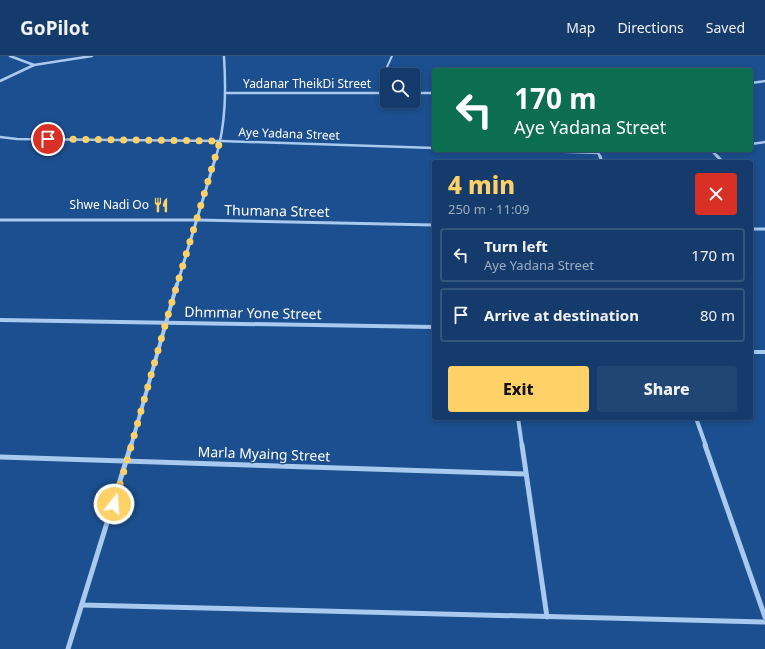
<!DOCTYPE html>
<meta charset="utf-8">
<style>
body{margin:0;font-family:"Noto Sans",sans-serif;background:#214673;color:#f1f3f6;height:100vh;display:flex;flex-direction:column;font-size:15px;white-space:nowrap}
*{box-sizing:border-box;margin:0}
p{font-size:13px;color:#9dadc1}
.icon{flex:none;width:22px;height:22px;fill:none;stroke:currentColor;stroke-width:2;stroke-linecap:round;stroke-linejoin:round}
.map{position:relative;flex:1;overflow:hidden}
.sheet{position:absolute;left:432px;top:104px;width:321px;height:260px;display:flex;flex-direction:column;background:#143b6b;border-radius:4px;box-shadow:0 2px 6px #0003,0 0 0 1px #33557e}
.sheet>*{flex:none}
.banner{position:absolute;left:432px;top:12px;width:321px;height:84px;border-radius:4px;box-shadow:0 2px 6px #0003,0 0 0 1px #33557e;background:#0b6e4f;color:#fff;overflow:hidden}
.buttons{position:absolute;left:380px;top:12px;display:grid;gap:8px}
.buttons a{display:grid;place-items:center;width:40px;height:40px;border-radius:4px;background:#143b6b;box-shadow:0 2px 6px #0003,0 0 0 1px #33557e;font-size:20px}
.pin{position:absolute;display:grid;place-items:center;width:34px;height:34px;color:#fff;margin:-17px;border:2px solid #fff;border-radius:50%;box-shadow:0 1px 4px #0007}
.me{position:absolute;width:44px;margin:-22px;rotate:17deg;stroke-linejoin:round;filter:drop-shadow(0 0 3px #0008)}
.turn{display:flex;align-items:center;gap:14px;height:84px;padding:0 16px;font-size:18px}
.turn .icon{width:52px;height:52px;stroke-width:2.5}
.turn b{display:block;font-size:28px;line-height:34px}
.round{display:grid;place-items:center;flex:none;width:42px;height:42px;border-radius:4px;background:#214673}
.summary{display:flex;align-items:center;justify-content:space-between;height:68px;padding:0 16px}
h1{font-size:24px;font-weight:800;line-height:30px;color:#ffd166}
.button{display:flex;gap:8px;margin-top:auto;padding:8px 16px}
.button a{flex:1;height:46px;border-radius:4px;background:#ffd166;color:#111;font-size:16px;font-weight:800;line-height:46px;text-align:center}
.button a+a{background:#214673;color:#f1f3f6}
ul{padding:0;list-style:none}
li{display:flex;align-items:center;gap:12px;height:54px;margin:0 8px 6px;padding:0 8px;border:2px solid #33557e;border-radius:4px}
li div{flex:1}
li b{display:block;font-size:15px}
li em{font-style:normal}
header{display:flex;align-items:center;gap:24px;box-sizing:border-box;height:56px;padding:0 20px;background:#143b6b;border-bottom:1px solid #33557e}
header strong{font-size:19px}
nav{display:flex;gap:22px;margin-inline-start:auto;font-size:14px}
.map>svg:first-child{display:block}
.lines{fill:none;stroke-linecap:round;stroke-linejoin:round}
.service{stroke:#a9c9ee;stroke-width:2}
.minor-far3{stroke:#a9c9ee;stroke-width:2.5}
.minor-far2{stroke:#a9c9ee;stroke-width:3}
.minor-far1{stroke:#a9c9ee;stroke-width:4}
.minor{stroke:#a9c9ee;stroke-width:5}
.route{stroke:#ffd166;stroke-width:7;stroke-dasharray:0 12.6}
.labels{text-anchor:middle;stroke-width:3;stroke-linejoin:round;paint-order:stroke}
.far-street-label{font-size:12px;fill:#fff;stroke:#1b4f8f}
.far-poi-label{font-size:12px;fill:#fff;stroke:#1b4f8f;text-anchor:end}
.street-label{font-size:14px;fill:#fff;stroke:#1b4f8f}
</style>
<header>
<strong>GoPilot</strong>
<nav><a>Map</a><a>Directions</a><a>Saved</a></nav>
</header>
<div class="map">
<svg width="765" height="593" viewBox="0 0 765 593">
<rect width="100%" height="100%" fill="#1b4f8f"/>
<g class="lines">
<!-- service -->
<polyline class="service" points="387,11 392,0"/>
<!-- minor-far3 -->
<g class="minor-far3">
<polyline points="10,0 34,9"/>
<polyline points="0,25 34,9 92,0"/>
<polyline points="751,27 765,25"/>
<polyline points="226,37 387,37"/>
<polyline points="413,37 434,37"/>
<polyline points="0,81 17,83 221,85 434,92"/>
<polyline points="751,88 765,86"/>
<polyline points="512,94 598,97"/>
<polyline points="597,94 600,101"/>
<polyline points="711,94 718,101"/>
<path d="M216,101C226,68 226,34 224,0"/>
</g>
<!-- minor-far2 -->
<g class="minor-far2">
<polyline points="600,100 602,106"/>
<polyline points="717,100 723,106"/>
<polyline points="0,164 198,164 434,169"/>
<polyline points="751,173 765,173"/>
<polyline points="177,229 216,100"/>
</g>
<!-- minor-far1 -->
<g class="minor-far1">
<polyline points="0,264 434,271"/>
<polyline points="751,296 765,296"/>
<polyline points="518,362 522,390"/>
<polyline points="696,362 706,390"/>
<polyline points="131,390 177,228"/>
</g>
<!-- minor -->
<g class="minor">
<polyline points="522,389 547,561"/>
<polyline points="705,389 765,561"/>
<polyline points="0,401 526,418"/>
<polyline points="82,549 765,566"/>
<polyline points="68,593 131,389"/>
</g>
</g>
<g class="lines">
<!-- route -->
<polyline class="route" points="48,83 220,85 166,266 127,405 114,448"/>
</g>
<!-- icons -->
<defs>
<symbol id="restaurant-bare" viewBox="-9 -9 18 18"><path d="M-5-6h1v4h1v-4h1v4h1v-4h1v5L-1.5 .5V6h-2V.5L-5-1ZM5-6V6H3V1.5H1.5Q1.5-4 5-6Z" fill="#ffd166" stroke="#1b4f8f" stroke-width="2.5" paint-order="stroke"/></symbol>
</defs>
<g fill-rule="evenodd">
<use href="#restaurant-bare" x="150" y="138" width="22" height="22"/>
</g>
<g class="labels">
<!-- far-street labels -->
<g class="far-street-label">
<text x="307" y="32">Yadanar TheikDi Street</text>
<text transform="translate(289 78) rotate(2)" y="4">Aye Yadana Street</text>
</g>
<!-- far-poi labels -->
<g class="far-poi-label">
<text x="149" y="153">Shwe Nadi Oo</text>
</g>
<!-- street labels -->
<g class="street-label">
<text transform="translate(277 155) rotate(1)" y="5">Thumana Street</text>
<text transform="translate(253 257) rotate(1)" y="5">Dhmmar Yone Street</text>
<text transform="translate(264 398) rotate(2)" y="5">Marla Myaing Street</text>
</g>
</g>
</svg>
<div class="buttons">
<a><svg class="icon" aria-label="search" viewBox="0 0 24 24"><circle cx="10" cy="10" r="6"/><path d="M15 15l6 6"/></svg></a>
</div>
<div class="pin" style="left:48px;top:83px;background:#d93025"><svg class="icon" aria-label="arrive" viewBox="0 0 24 24"><path d="M6 21V4h12l-3 4 3 4H6"/></svg></div>
<svg class="me" style="left:114px;top:448px" viewBox="-20 -20 40 40"><circle r="17" fill="#ffd166" stroke="#fff" stroke-width="3"/><path d="M0-11L8 9 0 5-8 9z" fill="#fff"/></svg>
<div class="banner">
<div class="turn"><svg class="icon" aria-label="left" viewBox="0 0 24 24"><path d="M17 20v-9H6M10 6l-5 5 5 5"/></svg><div><b>170 m</b>Aye Yadana Street</div></div>
</div>
<section class="sheet">
<div class="summary"><div><h1>4 min</h1><p>250 m · 11:09</p></div><a class="round" style="background:#d93025;color:#fff"><svg class="icon" aria-label="close" viewBox="0 0 24 24"><path d="M6 6l12 12M18 6L6 18"/></svg></a></div>
<ul>
<li><svg class="icon" aria-label="left" viewBox="0 0 24 24"><path d="M17 20v-9H6M10 6l-5 5 5 5"/></svg><div><b>Turn left</b><p>Aye Yadana Street</p></div><em>170 m</em></li>
<li><svg class="icon" aria-label="arrive" viewBox="0 0 24 24"><path d="M6 21V4h12l-3 4 3 4H6"/></svg><div><b>Arrive at destination</b></div><em>80 m</em></li>
</ul>
<div class="button"><a>Exit</a><a>Share</a></div>
</section>
</div>
